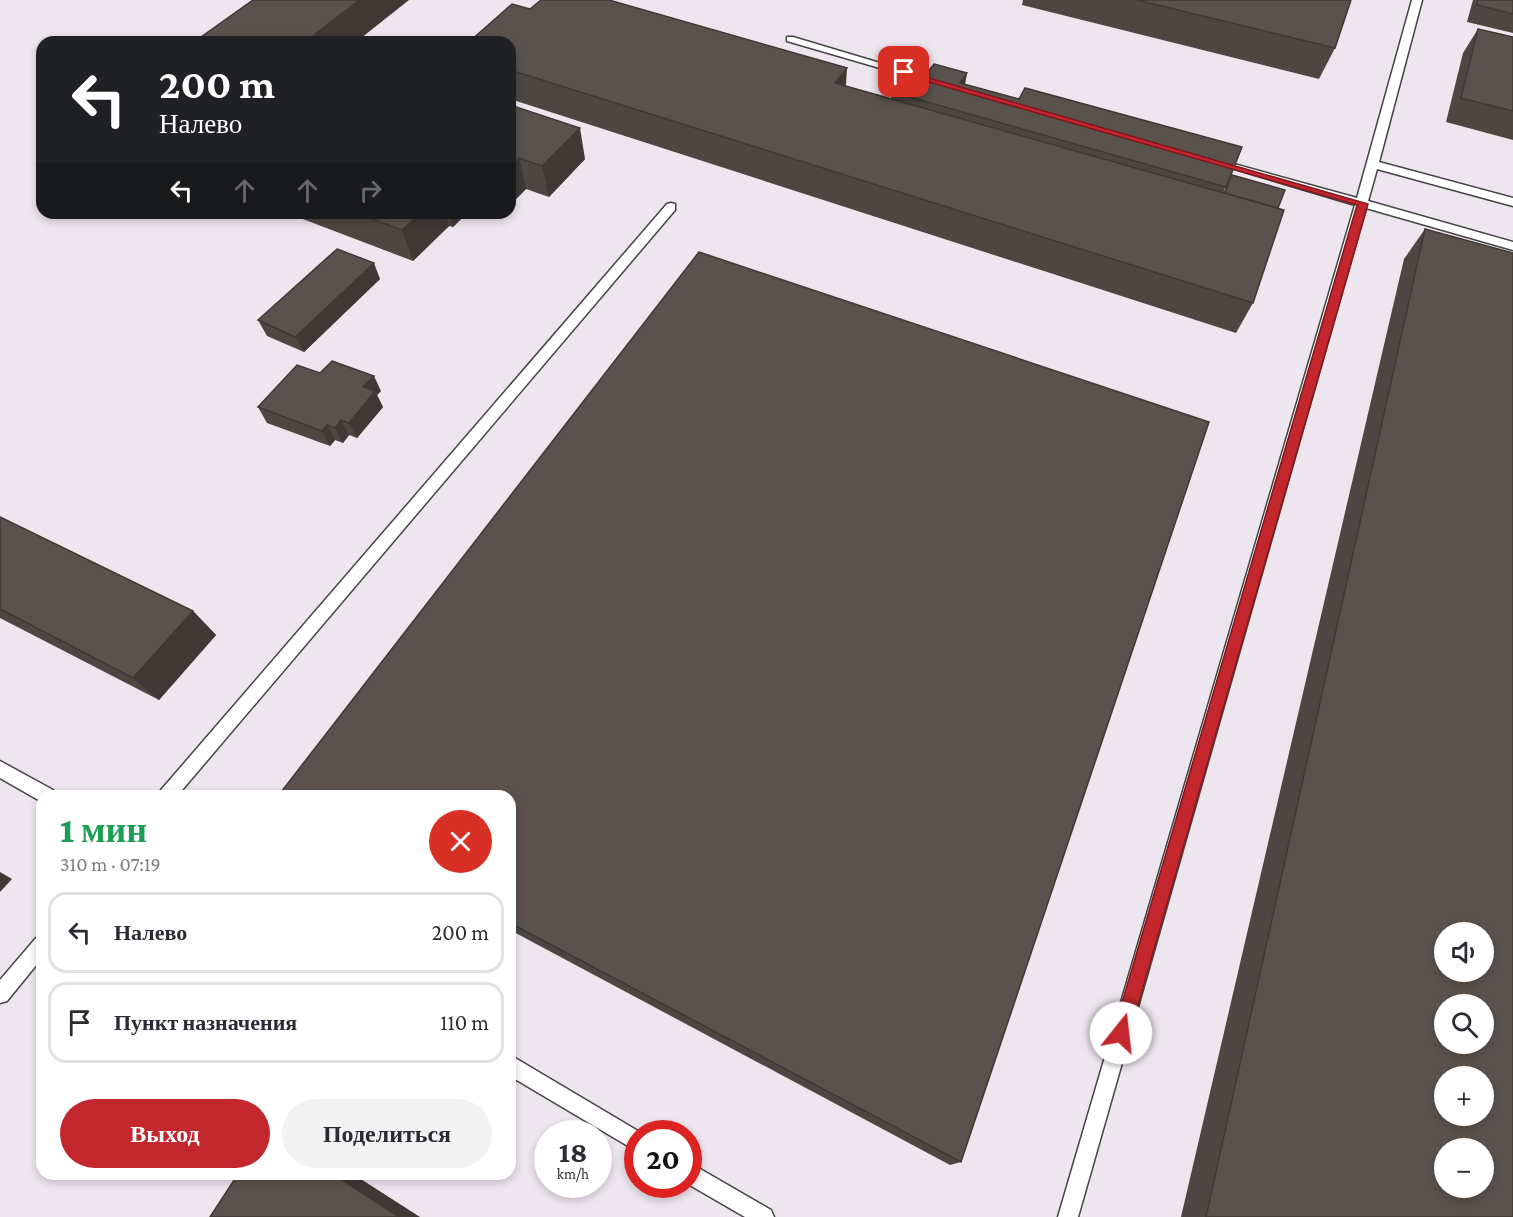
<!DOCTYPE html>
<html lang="ru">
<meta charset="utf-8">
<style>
body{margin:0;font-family:"Crimson Pro",serif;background:#f2f2f3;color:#2b2b33;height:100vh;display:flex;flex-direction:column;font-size:22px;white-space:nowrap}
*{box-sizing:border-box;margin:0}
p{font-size:20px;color:#7c7c81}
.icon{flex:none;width:33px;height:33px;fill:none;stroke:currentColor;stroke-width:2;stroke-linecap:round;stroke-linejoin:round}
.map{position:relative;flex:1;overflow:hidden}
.side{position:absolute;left:36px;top:790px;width:480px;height:390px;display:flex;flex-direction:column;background:#fff;border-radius:18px;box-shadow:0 3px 9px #0003}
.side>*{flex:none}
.top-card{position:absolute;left:36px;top:36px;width:480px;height:183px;border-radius:18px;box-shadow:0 3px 9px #0003;background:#202124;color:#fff;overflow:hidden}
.fabs{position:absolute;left:1434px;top:922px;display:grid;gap:12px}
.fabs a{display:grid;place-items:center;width:60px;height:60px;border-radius:50%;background:#fff;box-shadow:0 3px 9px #0003;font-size:30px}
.speed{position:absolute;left:534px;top:1120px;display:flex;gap:12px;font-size:30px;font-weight:700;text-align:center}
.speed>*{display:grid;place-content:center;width:78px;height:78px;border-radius:50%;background:#fff;box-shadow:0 3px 9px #0003;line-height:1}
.speed small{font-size:15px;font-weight:400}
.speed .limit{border:9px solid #d22;background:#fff;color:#111}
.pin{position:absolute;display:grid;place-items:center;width:51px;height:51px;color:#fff;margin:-26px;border-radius:12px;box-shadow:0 3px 9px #0006}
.me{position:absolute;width:66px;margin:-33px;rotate:16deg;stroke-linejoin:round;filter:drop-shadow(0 0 4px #0008)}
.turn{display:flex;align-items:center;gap:21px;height:126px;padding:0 24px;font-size:27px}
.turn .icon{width:78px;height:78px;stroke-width:2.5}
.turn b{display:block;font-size:42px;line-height:51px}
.lanes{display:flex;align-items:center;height:57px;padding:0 24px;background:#0003;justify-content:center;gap:30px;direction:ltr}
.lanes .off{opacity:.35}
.round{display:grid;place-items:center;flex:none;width:63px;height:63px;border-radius:32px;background:#f2f2f3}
.summary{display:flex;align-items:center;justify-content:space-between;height:102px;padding:0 24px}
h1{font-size:36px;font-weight:800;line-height:45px;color:#1e9e55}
.primary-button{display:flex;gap:12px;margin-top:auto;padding:12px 24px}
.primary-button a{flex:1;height:69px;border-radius:36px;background:#c4262e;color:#fff;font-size:24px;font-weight:800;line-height:69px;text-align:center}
.primary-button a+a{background:#f2f2f3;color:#2b2b33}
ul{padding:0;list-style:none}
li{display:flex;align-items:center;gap:18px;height:81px;margin:0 12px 9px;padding:0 12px;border:3px solid #e1e1e2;border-radius:18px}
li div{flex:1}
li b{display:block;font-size:22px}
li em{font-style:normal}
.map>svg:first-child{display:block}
.industrial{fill:#eee6ef;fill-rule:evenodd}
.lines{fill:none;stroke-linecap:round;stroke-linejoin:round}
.lane-casing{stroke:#444;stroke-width:3}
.lane{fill:#fff;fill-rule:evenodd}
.wall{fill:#4d4742}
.shaded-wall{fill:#3f3936}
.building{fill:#5a524d;stroke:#3f3936;stroke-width:1.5;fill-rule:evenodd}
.route{fill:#c4262e;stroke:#7f191e;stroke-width:1.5}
</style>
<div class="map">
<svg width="1513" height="1217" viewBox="0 0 1513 1217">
<rect width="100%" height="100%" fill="#fffdf5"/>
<!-- industrial -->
<path class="industrial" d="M0,0H1513V1217H0ZM42,42H510V213H42ZM42,796H510V1174H42ZM1444,933H1484V972H1444ZM1444,1005H1484V1044H1444ZM1444,1077H1484V1116H1444ZM548,1134H598V1185H548ZM638,1134H688V1185H638ZM1444,1149H1484V1188H1444Z"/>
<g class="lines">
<defs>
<g id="lane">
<polygon points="1412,0 1422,0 1379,162 1513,198 1513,206 1377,169 1368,201 1513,242 1513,250 1366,208 1078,1217 1058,1217 1355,205 1211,162 1216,159 1357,198"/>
<polygon points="787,37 793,37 930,78 921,80 787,41"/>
<polygon points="671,203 675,204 675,210 177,796 159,796 161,790 667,204"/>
<polygon points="0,761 53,790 55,796 42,796 42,802 0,778"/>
<polygon points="42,935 42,958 7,1001 0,1003 0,980 36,938"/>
<polygon points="510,1055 643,1134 638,1134 638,1152 510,1076"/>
<polygon points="688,1162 771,1210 774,1217 745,1217 688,1184"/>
</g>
</defs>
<!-- lane casing -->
<use href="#lane" class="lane-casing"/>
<!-- lane -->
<use href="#lane" class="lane"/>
</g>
<!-- wall -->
<g class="wall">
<polygon points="1023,0 1351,0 1335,48 1319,79 1022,5"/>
<polygon points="1473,0 1513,0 1513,33 1467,22"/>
<polygon points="530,9 846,86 891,98 892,92 926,74 967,73 965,84 1019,99 1242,147 1223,193 1232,175 1278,208 1253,303 1236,333 510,99 510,42"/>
<polygon points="1478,29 1513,37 1513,140 1446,122 1463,53"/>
<polygon points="510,105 585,159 549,197 526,189 515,200 510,198"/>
<polygon points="287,213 467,213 453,227 449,226 413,261"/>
<polygon points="1425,229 1513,1217 1181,1217 1404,259"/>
<polygon points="380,279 304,352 267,336 258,320"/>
<polygon points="381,391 377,395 383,407 357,438 349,435 343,443 335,440 330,446 267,423 258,407"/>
<polygon points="0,517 193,611 216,635 159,700 0,618"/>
<polygon points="510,796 961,1162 950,1165 510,930"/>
</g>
<!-- shaded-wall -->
<g class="shaded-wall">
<polygon points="359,0 409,0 356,42 305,42"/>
<polygon points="847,68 845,99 835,83"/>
<polygon points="967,73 961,104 960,83"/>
<polygon points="580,128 585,159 549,197 542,166"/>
<polygon points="519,158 526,189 515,200 510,179 510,167"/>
<polygon points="420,213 445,213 449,226 413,261 402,230"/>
<polygon points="449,213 467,213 453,227"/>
<polygon points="374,263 380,279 304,352 295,337"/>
<polygon points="374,376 381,391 377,395 383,407 357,438 349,423 363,387"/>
<polygon points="341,420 349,435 343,443 335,428"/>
<polygon points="327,425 335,440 330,446 322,431"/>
<polygon points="193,611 216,635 159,700 133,678"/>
<polygon points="0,872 12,879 0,892"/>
<polygon points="333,1174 353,1174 420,1217 399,1217"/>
</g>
<!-- building -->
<g class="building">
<polygon points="253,0 359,0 305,42 194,42"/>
<polygon points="541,0 609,0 847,68 835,83 1284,210 1253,303 510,70 510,42 469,42 512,4 530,9"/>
<polygon points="1137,0 1351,0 1335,48"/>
<polygon points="1478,0 1513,0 1513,14 1477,5"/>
<polygon points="1478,29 1513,37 1513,111 1461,98"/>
<polygon points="934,64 967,73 960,83 1019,99 1025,88 1242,147 1226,187 892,92 908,69 926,74"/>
<polygon points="510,105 580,128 542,166 519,158 510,167"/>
<polygon points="1232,175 1285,190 1278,208 1225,193"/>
<polygon points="356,213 420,213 402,230"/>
<path d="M1425,229L1513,253V1217H1206ZM1444,933H1484V972H1444ZM1444,1005H1484V1044H1444ZM1444,1077H1484V1116H1444ZM1444,1149H1484V1188H1444Z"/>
<polygon points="337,249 374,263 295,337 258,320"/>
<polygon points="699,252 1209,422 961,1162 510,923 510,796 278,796"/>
<polygon points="332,361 374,376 363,387 375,391 349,423 341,420 335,428 327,425 322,431 258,407 297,365 320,373"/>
<polygon points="0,517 193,611 133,678 0,609"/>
<polygon points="238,1174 333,1174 399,1217 210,1217"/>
</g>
<!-- route -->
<polygon class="route" points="901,70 1368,204 1130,1033 1127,1039 1121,1041 1115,1039 1113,1033 1357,205 901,74"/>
</svg>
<div class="fabs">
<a><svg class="icon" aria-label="sound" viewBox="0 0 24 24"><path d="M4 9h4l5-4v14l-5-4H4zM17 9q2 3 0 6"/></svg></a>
<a><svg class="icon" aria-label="search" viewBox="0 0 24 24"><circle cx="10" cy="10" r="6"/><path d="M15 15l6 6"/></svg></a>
<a>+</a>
<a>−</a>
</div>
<div class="speed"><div>18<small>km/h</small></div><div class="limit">20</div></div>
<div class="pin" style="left:904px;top:72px;background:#d93025"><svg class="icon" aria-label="arrive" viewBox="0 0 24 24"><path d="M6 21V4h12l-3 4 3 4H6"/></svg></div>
<svg class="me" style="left:1121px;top:1033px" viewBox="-20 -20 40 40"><circle r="19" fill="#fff"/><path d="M0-13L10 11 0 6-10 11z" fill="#c4262e"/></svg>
<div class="top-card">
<div class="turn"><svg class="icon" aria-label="left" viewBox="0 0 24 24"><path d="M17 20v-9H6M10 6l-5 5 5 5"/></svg><div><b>200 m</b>Налево</div></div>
<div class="lanes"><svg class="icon" aria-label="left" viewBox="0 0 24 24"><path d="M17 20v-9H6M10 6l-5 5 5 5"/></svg><svg class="icon off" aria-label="ahead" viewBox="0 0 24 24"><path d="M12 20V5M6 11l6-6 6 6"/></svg><svg class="icon off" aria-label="ahead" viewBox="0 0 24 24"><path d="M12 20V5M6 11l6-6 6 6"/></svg><svg class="icon off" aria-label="right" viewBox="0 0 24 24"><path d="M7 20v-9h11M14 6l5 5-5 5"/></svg></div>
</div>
<section class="side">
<div class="summary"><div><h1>1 мин</h1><p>310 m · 07:19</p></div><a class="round" style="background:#d93025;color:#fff"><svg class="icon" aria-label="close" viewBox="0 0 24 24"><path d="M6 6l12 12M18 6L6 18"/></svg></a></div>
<ul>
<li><svg class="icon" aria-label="left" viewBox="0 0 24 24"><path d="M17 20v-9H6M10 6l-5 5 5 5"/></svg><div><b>Налево</b></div><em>200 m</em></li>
<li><svg class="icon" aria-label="arrive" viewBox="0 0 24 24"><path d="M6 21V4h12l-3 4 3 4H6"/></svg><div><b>Пункт назначения</b></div><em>110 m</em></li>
</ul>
<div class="primary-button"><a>Выход</a><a>Поделиться</a></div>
</section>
</div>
